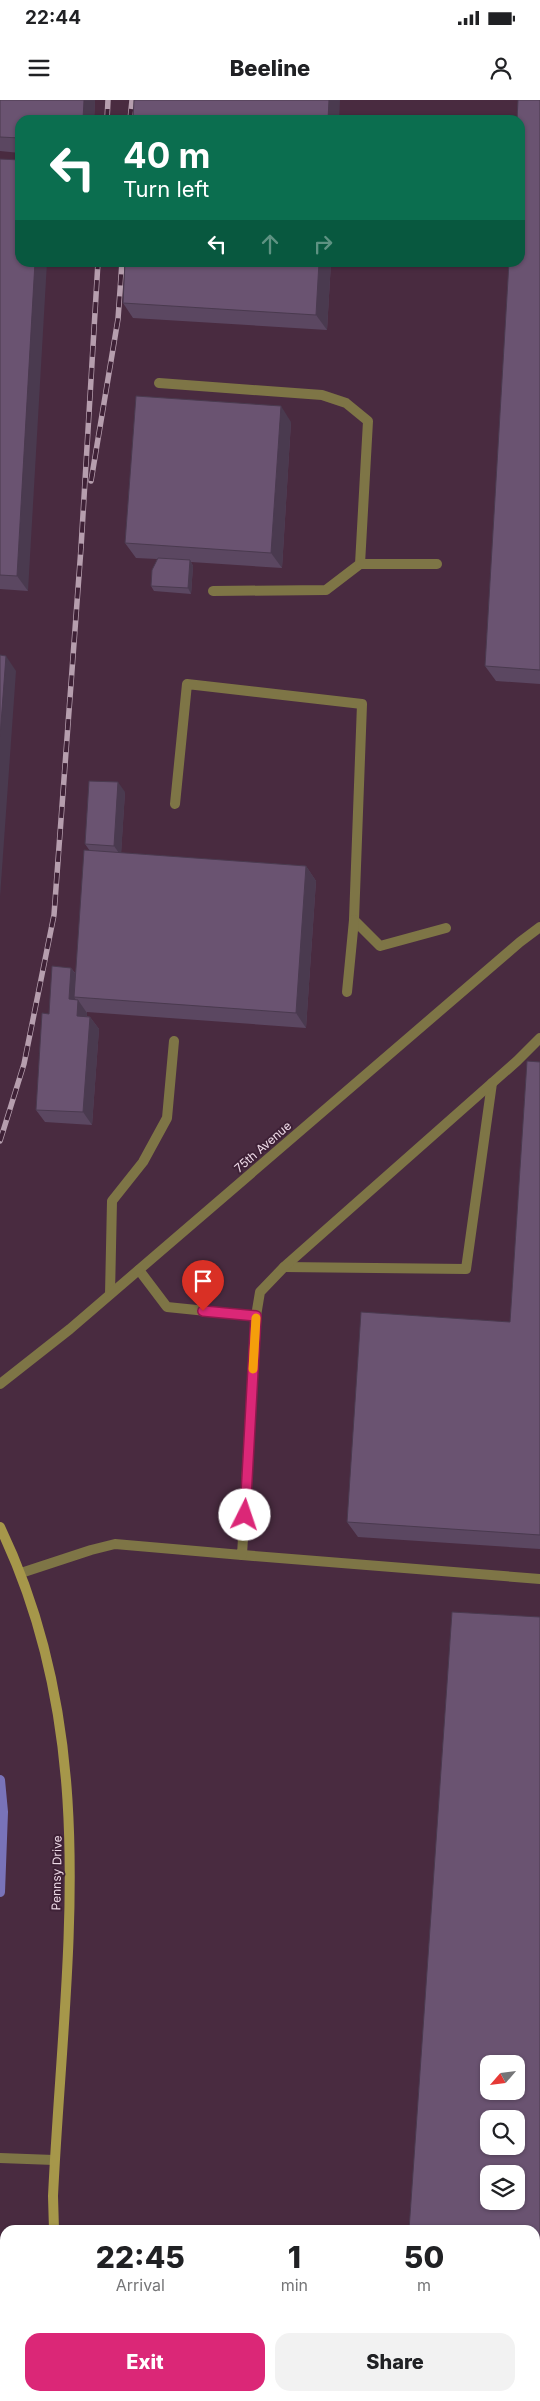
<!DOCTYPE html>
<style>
body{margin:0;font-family:Inter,sans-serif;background:#f2f2f2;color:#202124;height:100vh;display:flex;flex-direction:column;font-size:19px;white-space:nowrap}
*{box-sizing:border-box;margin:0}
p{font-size:16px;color:#757577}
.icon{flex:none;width:28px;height:28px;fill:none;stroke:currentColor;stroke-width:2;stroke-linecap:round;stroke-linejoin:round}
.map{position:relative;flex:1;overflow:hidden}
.panel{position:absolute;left:0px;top:2125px;width:540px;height:176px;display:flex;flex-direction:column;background:#fff;border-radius:15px 15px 0 0;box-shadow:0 1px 4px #0004}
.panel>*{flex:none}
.top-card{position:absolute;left:15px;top:15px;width:510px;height:152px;border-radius:15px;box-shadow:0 1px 4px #0004;background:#0b6e4f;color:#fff;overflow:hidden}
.needle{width:32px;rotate:242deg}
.fabs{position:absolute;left:480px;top:1955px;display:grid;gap:10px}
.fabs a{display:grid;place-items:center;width:45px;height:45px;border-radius:10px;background:#fff;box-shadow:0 1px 4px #0004;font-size:25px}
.pin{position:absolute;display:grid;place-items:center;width:42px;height:42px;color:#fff;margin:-51px -21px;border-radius:50% 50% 50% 0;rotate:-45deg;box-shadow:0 0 5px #0007}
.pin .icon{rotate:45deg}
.me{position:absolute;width:55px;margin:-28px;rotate:4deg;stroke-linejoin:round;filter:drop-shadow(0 0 4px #0008)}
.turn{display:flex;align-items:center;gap:18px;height:105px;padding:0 25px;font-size:22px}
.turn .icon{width:65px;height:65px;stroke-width:2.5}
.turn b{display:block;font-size:35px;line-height:42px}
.lanes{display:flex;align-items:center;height:48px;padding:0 25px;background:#0003;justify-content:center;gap:25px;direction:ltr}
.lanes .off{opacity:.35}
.eta{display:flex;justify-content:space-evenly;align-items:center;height:85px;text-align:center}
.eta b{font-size:30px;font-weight:800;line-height:35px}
.button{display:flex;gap:10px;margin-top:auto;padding:10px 25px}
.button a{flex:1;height:58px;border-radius:15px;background:#db2777;color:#fff;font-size:20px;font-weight:800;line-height:58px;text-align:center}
.button a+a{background:#f2f2f2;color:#202124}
.status{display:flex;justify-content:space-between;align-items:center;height:35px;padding:0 25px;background:#fff;direction:ltr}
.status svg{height:14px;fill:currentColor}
header{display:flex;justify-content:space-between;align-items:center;height:65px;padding:0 25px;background:#fff;font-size:22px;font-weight:800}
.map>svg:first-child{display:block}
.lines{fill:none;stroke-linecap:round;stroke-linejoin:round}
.stream{stroke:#7973b9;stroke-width:10}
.service{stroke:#7e7546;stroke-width:10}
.tertiary{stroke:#7e7546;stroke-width:10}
.secondary{stroke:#a6974a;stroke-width:10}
.rail-casing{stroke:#b69eae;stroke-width:5.5}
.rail{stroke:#3e2136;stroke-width:4;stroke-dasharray:11;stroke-linecap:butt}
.wall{fill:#5b4761}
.shaded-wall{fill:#4a3a4f}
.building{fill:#6a5371;stroke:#4a3a4f;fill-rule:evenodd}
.route-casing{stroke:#8e194d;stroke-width:12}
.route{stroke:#db2777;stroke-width:9}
.slow{stroke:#f59e0b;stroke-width:9}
.labels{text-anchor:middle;stroke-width:4;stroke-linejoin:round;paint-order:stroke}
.street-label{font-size:12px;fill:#efdbe8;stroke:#3e2136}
</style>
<div class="status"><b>22:44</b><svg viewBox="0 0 49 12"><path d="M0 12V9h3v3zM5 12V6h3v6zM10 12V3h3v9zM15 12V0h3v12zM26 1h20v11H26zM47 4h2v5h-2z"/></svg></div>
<header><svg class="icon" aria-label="menu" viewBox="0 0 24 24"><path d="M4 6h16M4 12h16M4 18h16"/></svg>Beeline<svg class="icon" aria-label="person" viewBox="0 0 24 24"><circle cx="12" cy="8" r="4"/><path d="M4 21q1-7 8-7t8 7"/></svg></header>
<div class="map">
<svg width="540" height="2301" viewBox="0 0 540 2301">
<rect width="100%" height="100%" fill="#492b40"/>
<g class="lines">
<!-- stream -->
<polyline class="stream" points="0,1680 3,1712 0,1792"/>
<!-- service -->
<g class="service">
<polyline points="159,283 322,295 346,303 368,321 360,464 326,490 213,491"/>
<polyline points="360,464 437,464"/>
<polyline points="175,704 187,584 362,604 354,820 380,846 446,828"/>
<polyline points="347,892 354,820"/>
<polyline points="284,1167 466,1169 492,983"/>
<polyline points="139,1170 167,1207 256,1216"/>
<polyline points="110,1194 112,1101 143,1062 167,1018 174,941"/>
<polyline points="242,1455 540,1479"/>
<polyline points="21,1473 91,1450 115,1444 242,1455 256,1216 260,1192 284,1167 517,961 540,938"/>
<polyline points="0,2058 54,2060"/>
<polyline points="206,2296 273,2301"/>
<polyline points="165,2301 170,2296"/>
<polyline points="437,2301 440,2296"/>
</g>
<!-- tertiary -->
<polyline class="tertiary" points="0,1284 70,1229 520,842 540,827"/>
<!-- secondary -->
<g class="secondary">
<path d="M0,1427C104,1643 64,1866 53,2096L54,2130"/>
<polyline points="109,2296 112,2301"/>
</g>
<defs>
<g id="rail">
<polyline points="107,20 108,0"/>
<polyline points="130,20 132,0"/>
<polyline points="91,381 118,219 122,162"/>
<polyline points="0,1041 24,964 54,815 81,448 98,162"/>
<polyline points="535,2279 540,2272"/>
<polyline points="517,2301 521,2296"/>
</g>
</defs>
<!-- rail casing -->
<use href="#rail" class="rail-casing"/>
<!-- rail -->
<use href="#rail" class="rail"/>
</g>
<!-- wall -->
<g class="wall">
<polygon points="0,0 95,0 94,20 20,20 20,53 0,51"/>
<polygon points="540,0 540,584 496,581 485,566"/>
<polygon points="0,59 28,491 0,489"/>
<polygon points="331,162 327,230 133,218 123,203"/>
<polygon points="291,322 282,468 191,462 193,466 191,494 154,491 151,486 157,459 136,458 125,443"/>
<polygon points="125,692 121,753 306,766 316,781 306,928 87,912 87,916 90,917 99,929 92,1025 45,1022 36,1010 49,914 71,868 76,874 90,751 85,744"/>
<polygon points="540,962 540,1449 358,1437 347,1422 510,1222"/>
<polygon points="540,1517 540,2162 535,2161"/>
</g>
<!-- shaded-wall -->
<g class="shaded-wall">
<polygon points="84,0 95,0 94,20 83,20"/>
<polygon points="329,0 340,0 339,20 328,20"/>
<polygon points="35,162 47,162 28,491 17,476"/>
<polygon points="319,162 331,162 327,230 316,215"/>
<polygon points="281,306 291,322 282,468 271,453"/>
<polygon points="190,460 193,466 191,494 188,488"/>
<polygon points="6,556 16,571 0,797 0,637"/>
<polygon points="118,682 125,692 121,756 114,746"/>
<polygon points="306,766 316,781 306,928 296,913"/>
<polygon points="71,868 80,880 74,897 78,903 78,900 87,913 86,929 77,916 69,899"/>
<polygon points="90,917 99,929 92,1025 83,1012"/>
</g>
<!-- building -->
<g class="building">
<polygon points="0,0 84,0 83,20 20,20 20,38 0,37"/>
<polygon points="134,0 329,0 328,20 133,20"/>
<polygon points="518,0 540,0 540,570 485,566 509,162 520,162 520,20 517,20"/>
<polygon points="0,59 20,60 20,162 35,162 17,476 0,475"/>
<polygon points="125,162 319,162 316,215 123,203"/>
<polygon points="136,296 281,306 271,453 125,443"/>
<polygon points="158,458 190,460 188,488 151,486 152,470"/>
<polygon points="0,555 6,556 0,637"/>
<polygon points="89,681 118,682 114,746 85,744"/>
<polygon points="84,750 306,766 296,913 74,897"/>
<polygon points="52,866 71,868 69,899 78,900 77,916 90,917 83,1012 36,1010 42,913 49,914"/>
<polygon points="527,961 540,962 540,1435 347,1422 361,1212 510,1222"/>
<path d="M452,1512L540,1517V2147H535V2130H409ZM489,1964H516V1991H489ZM489,2019H516V2046H489ZM489,2074H516V2101H489Z"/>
</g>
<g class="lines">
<defs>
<polyline id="route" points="203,1211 256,1216 245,1415"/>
</defs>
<!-- route casing -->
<use href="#route" class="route-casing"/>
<!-- route -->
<use href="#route" class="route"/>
<!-- slow -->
<polyline class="slow" points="253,1269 256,1218"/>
</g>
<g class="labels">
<!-- street labels -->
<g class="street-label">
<text transform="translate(263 1047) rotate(-41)" y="4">75th Avenue</text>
<text transform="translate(57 1773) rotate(-89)" y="4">Pennsy Drive</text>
</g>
</g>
</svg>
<div class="fabs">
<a><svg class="needle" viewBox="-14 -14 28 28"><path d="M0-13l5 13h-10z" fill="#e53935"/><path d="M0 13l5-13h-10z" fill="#757577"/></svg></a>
<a><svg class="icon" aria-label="search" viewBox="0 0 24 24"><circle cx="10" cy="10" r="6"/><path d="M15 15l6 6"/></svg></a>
<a><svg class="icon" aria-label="layers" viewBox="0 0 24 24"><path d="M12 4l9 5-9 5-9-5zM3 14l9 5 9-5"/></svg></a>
</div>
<div class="pin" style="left:203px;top:1211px;background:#d93025"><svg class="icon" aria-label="arrive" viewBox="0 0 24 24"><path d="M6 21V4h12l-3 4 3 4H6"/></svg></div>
<svg class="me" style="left:245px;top:1415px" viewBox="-20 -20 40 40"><circle r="19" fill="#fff"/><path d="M0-13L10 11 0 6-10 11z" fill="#db2777"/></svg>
<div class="top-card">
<div class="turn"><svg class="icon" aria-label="left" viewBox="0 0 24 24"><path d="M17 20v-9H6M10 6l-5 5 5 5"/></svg><div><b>40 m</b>Turn left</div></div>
<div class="lanes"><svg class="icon" aria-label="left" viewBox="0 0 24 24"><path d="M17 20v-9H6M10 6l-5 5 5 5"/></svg><svg class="icon off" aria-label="ahead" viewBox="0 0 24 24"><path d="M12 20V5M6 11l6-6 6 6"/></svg><svg class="icon off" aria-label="right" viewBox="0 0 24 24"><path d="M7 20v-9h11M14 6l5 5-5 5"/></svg></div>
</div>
<section class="panel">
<div class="eta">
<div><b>22:45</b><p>Arrival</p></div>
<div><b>1</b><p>min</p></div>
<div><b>50</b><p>m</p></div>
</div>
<div class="button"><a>Exit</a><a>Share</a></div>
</section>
</div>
